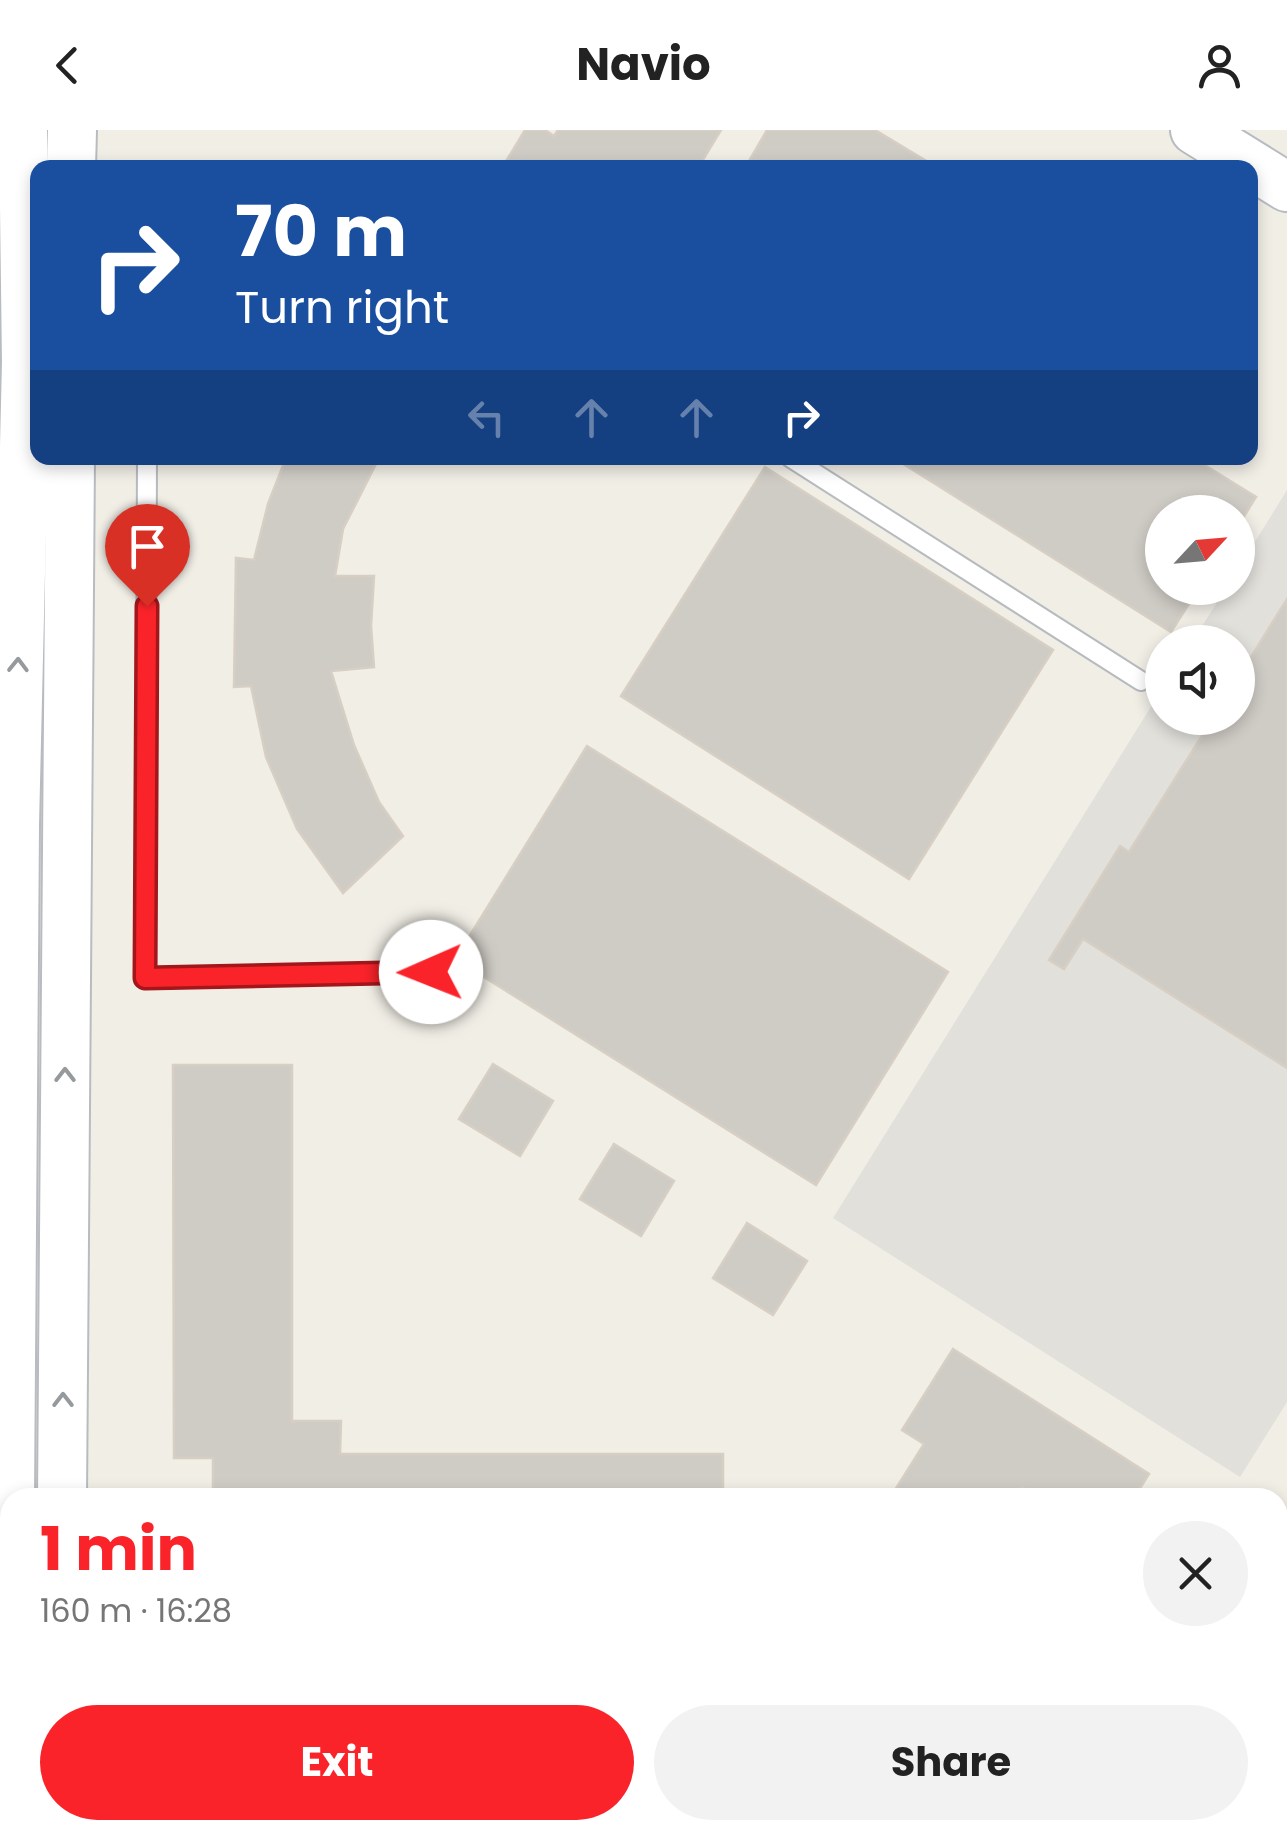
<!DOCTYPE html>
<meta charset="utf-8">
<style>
body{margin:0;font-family:Poppins,sans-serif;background:#f2f2f2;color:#222;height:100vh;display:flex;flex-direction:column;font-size:38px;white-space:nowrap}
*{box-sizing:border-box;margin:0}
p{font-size:32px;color:#767676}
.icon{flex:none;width:55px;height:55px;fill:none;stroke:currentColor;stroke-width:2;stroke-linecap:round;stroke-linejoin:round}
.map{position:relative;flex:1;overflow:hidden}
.details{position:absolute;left:0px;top:1358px;width:1288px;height:352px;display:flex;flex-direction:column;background:#fff;border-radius:30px 30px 0 0;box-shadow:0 5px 15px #0003}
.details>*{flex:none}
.banner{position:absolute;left:30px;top:30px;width:1228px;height:305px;border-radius:20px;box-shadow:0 5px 15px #0003;background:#1a4fa0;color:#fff;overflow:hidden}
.needle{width:65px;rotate:64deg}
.buttons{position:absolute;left:1145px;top:365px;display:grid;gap:20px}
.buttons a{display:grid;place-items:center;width:110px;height:110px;border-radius:50%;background:#fff;box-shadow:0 5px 15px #0003;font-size:50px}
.pin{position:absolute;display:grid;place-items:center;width:85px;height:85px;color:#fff;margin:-102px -42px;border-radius:50% 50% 50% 0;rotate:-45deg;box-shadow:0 0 10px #0007}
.pin .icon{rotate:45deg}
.me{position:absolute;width:110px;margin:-55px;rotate:269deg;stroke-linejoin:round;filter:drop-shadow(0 0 8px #0008)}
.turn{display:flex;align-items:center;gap:35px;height:210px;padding:0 40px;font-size:45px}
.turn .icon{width:130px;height:130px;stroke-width:2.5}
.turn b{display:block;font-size:70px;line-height:85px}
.lanes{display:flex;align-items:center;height:95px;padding:0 40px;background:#0003;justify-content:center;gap:50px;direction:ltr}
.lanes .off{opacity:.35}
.round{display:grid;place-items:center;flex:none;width:105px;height:105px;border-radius:52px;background:#f2f2f2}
.summary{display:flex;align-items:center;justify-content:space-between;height:170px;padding:0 40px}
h1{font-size:60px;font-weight:700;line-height:75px;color:#fb232a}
.action{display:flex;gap:20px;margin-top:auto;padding:20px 40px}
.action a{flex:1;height:115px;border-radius:60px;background:#fb232a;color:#fff;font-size:40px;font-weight:700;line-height:115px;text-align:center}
.action a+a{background:#f2f2f2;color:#222}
header{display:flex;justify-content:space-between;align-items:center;height:130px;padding:0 40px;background:#fff;font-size:45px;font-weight:700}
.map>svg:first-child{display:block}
.industrial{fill:#e2e0db}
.building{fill:#cfcbc5;stroke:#d7cfc4;stroke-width:2.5}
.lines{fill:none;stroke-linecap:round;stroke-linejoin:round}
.lane-casing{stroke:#b7babe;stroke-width:22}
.secondary-casing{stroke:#b8bcc1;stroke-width:52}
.lane{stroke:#fff;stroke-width:18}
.secondary{stroke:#fff;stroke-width:48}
.oneway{stroke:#969a9d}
.route-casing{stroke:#a3171b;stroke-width:25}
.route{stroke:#fb232a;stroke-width:18}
</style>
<header><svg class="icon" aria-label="back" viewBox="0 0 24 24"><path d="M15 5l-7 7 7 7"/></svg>Navio<svg class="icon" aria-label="person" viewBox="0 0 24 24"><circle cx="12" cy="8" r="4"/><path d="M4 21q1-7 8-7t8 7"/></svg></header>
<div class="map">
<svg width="1287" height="1709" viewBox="0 0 1287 1709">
<rect width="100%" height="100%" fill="#f1eee6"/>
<!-- industrial -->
<g class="industrial">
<polygon points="1287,360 1287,1272 1240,1347 833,1088 1162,559 1162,588 1238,588 1238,512 1192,512 1226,458 1238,458 1238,439"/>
<polygon points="1287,1571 1287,1709 1198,1709 1203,1700 1278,1700 1278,1586"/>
</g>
<!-- building -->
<g class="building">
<polygon points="525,0 545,0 554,6 558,0 721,0 698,38 502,38"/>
<polygon points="767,0 875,0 938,38 745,38"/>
<polygon points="286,328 379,328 343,399 335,446 374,446 371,496 374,537 331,541 354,615 379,672 403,706 343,763 297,699 266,627 251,556 234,557 236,428 254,430 268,374"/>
<polygon points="894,328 1193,328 1256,367 1238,396 1238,382 1162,382 1162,458 1199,458 1171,502"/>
<polygon points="765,337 1053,520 909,749 621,566"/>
<polygon points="1287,469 1287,938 1083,809 1064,839 1049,830 1120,716 1129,722 1213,588 1238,588 1238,548"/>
<polygon points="587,616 948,842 816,1055 484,847 469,807"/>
<polygon points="493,934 553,971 520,1026 459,989"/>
<polygon points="173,935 292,935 292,1291 341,1291 340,1324 723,1324 723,1368 213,1368 213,1328 174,1328"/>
<polygon points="614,1014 674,1051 641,1106 580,1069"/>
<polygon points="747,1093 807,1131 773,1185 713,1148"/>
<polygon points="953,1219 1149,1344 1134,1368 1038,1368 1022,1357 1016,1368 890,1368 924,1314 902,1300"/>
<rect x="173" y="1700" width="55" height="9"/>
<rect x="558" y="1700" width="100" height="9"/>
<polygon points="924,1700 1015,1700 1010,1709 939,1709"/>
</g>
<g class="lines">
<defs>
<g id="lane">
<polyline points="147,328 145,848 431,842"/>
<polyline points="791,328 1141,551"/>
</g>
<g id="secondary">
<polyline points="1195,0 1287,57"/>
<polyline points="71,38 72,0"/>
<polyline points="10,1368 15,695 26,232 23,0"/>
<polyline points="62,1368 70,328"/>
<polyline points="1278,1448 1287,1433"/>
<polyline points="51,1700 55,1709"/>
<polyline points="8,1709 10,1423"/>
<polyline points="1115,1709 1121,1700"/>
</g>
</defs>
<!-- lane casing -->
<use href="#lane" class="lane-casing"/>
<!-- secondary casing -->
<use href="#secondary" class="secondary-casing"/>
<!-- lane -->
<use href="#lane" class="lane"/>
<!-- secondary -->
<use href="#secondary" class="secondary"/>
</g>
<!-- one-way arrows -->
<defs><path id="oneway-chevron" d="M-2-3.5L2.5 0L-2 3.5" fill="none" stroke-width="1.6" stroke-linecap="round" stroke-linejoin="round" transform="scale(2.5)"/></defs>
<g class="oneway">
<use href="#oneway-chevron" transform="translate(18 535) rotate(-89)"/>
<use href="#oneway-chevron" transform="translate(65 945) rotate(-90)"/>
<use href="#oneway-chevron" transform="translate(63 1270) rotate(-90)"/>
</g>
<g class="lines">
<defs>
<polyline id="route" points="147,476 145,848 431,842"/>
</defs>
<!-- route casing -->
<use href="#route" class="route-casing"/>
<!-- route -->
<use href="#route" class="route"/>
</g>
</svg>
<div class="buttons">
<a><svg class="needle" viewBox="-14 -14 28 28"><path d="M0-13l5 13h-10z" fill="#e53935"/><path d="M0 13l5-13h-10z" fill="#767676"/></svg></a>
<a><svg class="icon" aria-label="sound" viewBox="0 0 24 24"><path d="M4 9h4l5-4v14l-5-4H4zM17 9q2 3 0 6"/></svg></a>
</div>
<div class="pin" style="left:147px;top:476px;background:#d93025"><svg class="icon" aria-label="arrive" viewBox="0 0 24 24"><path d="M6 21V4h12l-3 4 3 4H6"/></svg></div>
<svg class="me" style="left:431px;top:842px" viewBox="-20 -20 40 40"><circle r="19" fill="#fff"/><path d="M0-13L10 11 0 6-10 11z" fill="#fb232a"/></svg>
<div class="banner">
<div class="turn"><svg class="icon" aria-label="right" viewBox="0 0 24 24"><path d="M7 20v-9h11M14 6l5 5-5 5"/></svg><div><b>70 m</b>Turn right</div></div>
<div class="lanes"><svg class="icon off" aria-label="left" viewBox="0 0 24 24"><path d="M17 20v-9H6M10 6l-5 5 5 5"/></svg><svg class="icon off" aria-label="ahead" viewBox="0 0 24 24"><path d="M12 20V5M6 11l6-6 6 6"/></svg><svg class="icon off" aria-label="ahead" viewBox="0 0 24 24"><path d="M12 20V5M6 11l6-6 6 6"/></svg><svg class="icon" aria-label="right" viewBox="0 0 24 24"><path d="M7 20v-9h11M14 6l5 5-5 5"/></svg></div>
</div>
<section class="details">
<div class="summary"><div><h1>1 min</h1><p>160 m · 16:28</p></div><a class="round"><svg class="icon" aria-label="close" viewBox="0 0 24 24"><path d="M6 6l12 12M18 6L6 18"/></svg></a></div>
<div class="action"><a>Exit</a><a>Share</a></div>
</section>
</div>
